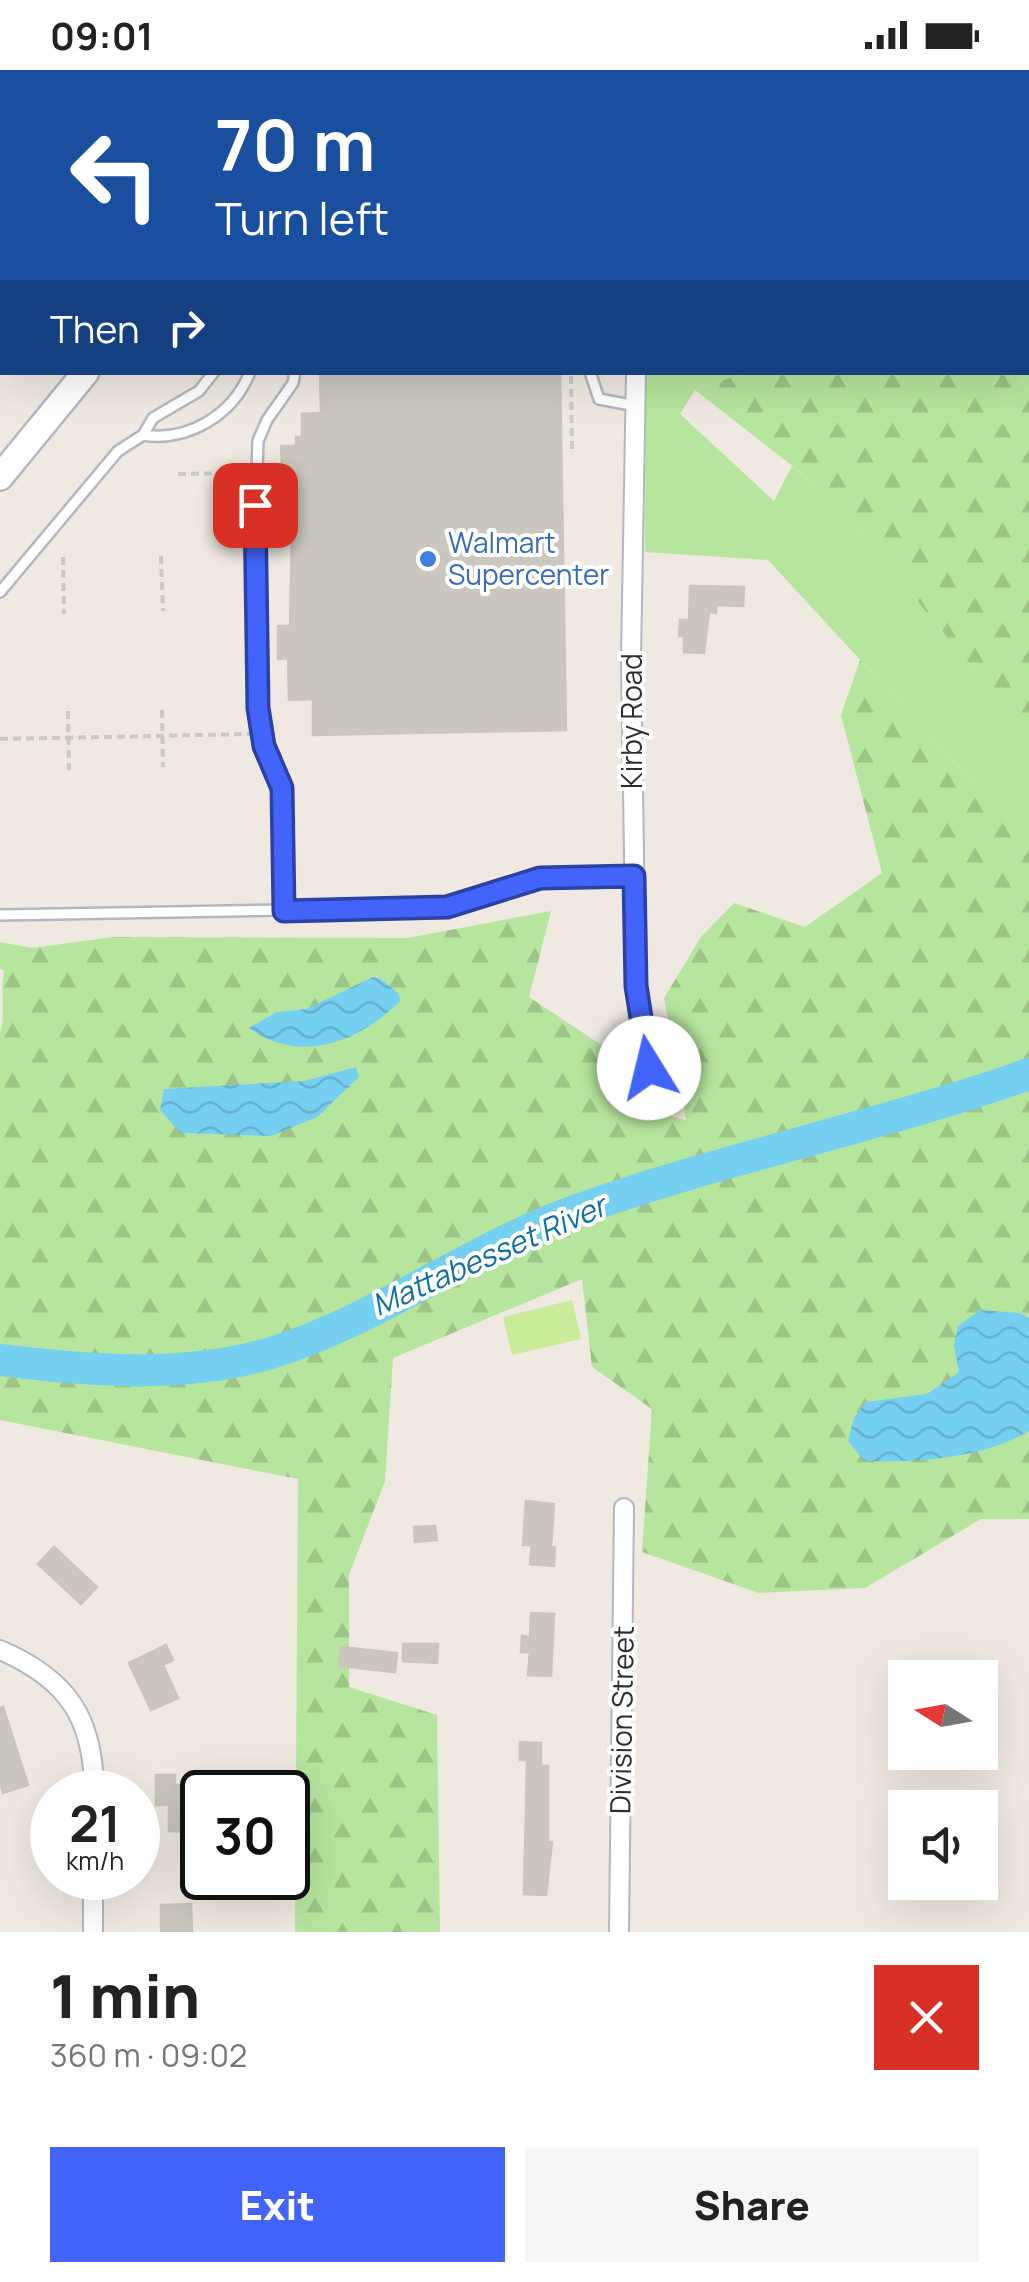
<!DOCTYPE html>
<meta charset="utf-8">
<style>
body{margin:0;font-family:Manrope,sans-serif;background:#f6f6f6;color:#222;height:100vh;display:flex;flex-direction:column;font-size:38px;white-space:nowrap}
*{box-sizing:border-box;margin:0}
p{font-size:32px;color:#767676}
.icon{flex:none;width:55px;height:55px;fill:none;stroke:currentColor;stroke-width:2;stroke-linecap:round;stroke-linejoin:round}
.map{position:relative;height:1862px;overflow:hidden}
.drawer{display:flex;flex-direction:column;background:#fff;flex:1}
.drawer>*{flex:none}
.guide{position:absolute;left:0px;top:0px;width:1030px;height:305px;box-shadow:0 10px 40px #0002;background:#1a4fa0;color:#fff;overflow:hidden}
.needle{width:65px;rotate:281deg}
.controls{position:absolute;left:888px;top:1590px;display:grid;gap:20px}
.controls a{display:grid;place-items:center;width:110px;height:110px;border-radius:0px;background:#fff;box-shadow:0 10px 40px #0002;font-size:50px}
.speed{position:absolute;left:30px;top:1700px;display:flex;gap:20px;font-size:50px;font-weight:700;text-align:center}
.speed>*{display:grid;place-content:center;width:130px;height:130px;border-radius:50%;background:#fff;box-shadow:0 10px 40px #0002;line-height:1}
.speed small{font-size:25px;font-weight:400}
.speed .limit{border:5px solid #111;border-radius:15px;background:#fff;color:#111}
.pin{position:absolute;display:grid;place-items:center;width:85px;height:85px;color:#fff;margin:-42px;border-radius:20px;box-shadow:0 5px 15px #0006}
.me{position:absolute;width:110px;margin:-55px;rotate:351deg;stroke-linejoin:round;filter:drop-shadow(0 0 8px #0008)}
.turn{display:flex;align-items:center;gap:35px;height:210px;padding:0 50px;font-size:45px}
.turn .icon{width:130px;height:130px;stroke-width:2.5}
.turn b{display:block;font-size:70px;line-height:85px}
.then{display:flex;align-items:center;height:95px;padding:0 50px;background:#0003;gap:20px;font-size:38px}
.round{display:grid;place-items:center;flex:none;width:105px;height:105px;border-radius:0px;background:#f6f6f6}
.summary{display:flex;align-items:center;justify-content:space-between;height:170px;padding:0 50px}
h1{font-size:60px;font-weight:800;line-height:75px}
.cta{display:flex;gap:20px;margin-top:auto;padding:20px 50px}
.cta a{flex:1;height:115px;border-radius:0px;background:#4264fb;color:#fff;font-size:40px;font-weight:800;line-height:115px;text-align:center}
.cta a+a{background:#f6f6f6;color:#222}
.status{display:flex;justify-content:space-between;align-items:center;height:70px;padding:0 50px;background:#fff;direction:ltr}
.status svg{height:28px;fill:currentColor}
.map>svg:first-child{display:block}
.grass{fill:#b6e59e}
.forest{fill:url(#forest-firs)}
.pitch{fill:#c9ec9a}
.water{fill:url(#water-waves)}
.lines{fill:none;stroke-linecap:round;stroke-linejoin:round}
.river{stroke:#75cff0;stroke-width:32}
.building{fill:#cbc7bf;stroke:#cbc5ba;stroke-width:2.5}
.lane-casing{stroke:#b4b7c1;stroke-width:14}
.street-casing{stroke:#b4b7c1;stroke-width:22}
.secondary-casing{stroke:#b4b7c1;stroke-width:30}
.path{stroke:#c9c9c9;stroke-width:4;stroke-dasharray:8 5;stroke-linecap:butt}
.lane{stroke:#fff;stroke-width:9}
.street{stroke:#fff;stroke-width:18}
.secondary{stroke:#fff;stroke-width:25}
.route-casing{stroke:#2b41a3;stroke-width:25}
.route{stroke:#4264fb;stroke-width:18}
.shop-dot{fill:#3f7fe0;stroke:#fff;stroke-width:4}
.labels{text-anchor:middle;stroke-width:8;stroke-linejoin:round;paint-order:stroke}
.shop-label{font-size:28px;fill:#366cbe;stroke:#fff;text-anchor:start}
.street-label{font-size:28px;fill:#2e2e2e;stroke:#fff}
.water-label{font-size:30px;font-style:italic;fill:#0d6fa3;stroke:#fff}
</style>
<div class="status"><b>09:01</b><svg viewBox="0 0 49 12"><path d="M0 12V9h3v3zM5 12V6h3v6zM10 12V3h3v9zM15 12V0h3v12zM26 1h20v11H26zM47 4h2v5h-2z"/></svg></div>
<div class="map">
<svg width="1029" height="1862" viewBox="0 0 1029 1862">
<defs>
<pattern id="forest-firs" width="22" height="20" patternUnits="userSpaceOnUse" patternTransform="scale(2.5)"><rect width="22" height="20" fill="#b6e59e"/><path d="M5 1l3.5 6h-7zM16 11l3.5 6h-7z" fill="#9dc588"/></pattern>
<pattern id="water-waves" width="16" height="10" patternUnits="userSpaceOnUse" patternTransform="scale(2.5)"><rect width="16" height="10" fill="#75cff0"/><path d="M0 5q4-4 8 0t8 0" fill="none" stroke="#66b2ce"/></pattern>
</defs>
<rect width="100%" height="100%" fill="#efe9e1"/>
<!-- grass -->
<polygon class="grass" points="646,303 744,303 695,320 680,344 774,431 792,396 831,426 1029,667 1029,773 768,490 645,482"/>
<!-- forest -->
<g class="forest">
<polygon points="658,0 1029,0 1029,667 831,426 695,320 744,303 1028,302 1028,2 657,2"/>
<path d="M860,590L1029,773V1449H981L865,1518L759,1523L642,1482L652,1339L592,1297L582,1209L393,1288L385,1411L349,1505V1617L437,1645L440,1862H295L298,1409L0,1350V963C6,945 0,922 4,901L0,899V872L32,878L113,867L407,868L551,841L529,927L609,980L622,1036L686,1050L664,928L701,867L734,833L805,857L882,803L841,645Z"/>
</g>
<!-- pitch -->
<polygon class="pitch" points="572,1230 581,1269 512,1285 503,1247"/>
<!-- water -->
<g class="water">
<path d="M373,907L381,909L399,924L400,931C360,972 299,995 249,958L277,942L306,939Z"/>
<polygon points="356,997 359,1007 317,1047 271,1066 181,1063 160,1040 164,1019 304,1011"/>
<path d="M980,1240L1020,1243L1029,1248V1361C984,1388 916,1393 864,1391L848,1371L854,1348L866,1332L927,1324L959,1302L954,1275L958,1256Z"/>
</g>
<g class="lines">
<!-- river -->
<path class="river" d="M0,1290C88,1301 184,1309 271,1283C377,1250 468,1180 572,1142C722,1088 879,1057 1029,1004"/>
</g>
<!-- building -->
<g class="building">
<polygon points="320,302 560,302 566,660 313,665 313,629 289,630 288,588 278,589 278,556 290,556 292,464 288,464 288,434 277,434 276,399 282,399 281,376 296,376 296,367 302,367 302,344 321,343"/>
<polygon points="690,516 744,517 743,536 716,535 716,543 709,542 704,583 684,582 684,566 679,566 680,550 689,550"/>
<polygon points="526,1431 554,1434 551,1477 555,1477 554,1496 530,1494 532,1475 523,1475"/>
<polygon points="435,1456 437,1470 415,1472 414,1457"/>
<polygon points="54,1477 97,1517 81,1534 38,1494"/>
<polygon points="531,1543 554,1544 551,1606 528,1605 530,1582 521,1582 522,1566 530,1567"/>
<polygon points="403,1574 438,1574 437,1593 403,1591"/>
<polygon points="166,1575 173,1590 163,1595 178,1628 151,1640 129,1593"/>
<polygon points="341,1577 397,1583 395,1602 339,1596"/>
<polygon points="3,1637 28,1715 3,1723 0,1713 0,1638"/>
<polygon points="520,1672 541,1673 541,1696 548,1696 548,1772 552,1772 546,1825 524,1824 527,1690 520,1690"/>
<polygon points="156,1705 175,1705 175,1715 193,1715 193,1762 169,1761 169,1735 156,1735"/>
<polygon points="191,1834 192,1862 161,1862 161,1835"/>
</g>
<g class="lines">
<defs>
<g id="lane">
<polyline points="193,2 196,0"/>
<polyline points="590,302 599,329 636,336"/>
<path d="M143,365C188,372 233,345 250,302"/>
<polyline points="0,522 118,381 143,365 153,348 199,321 214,302"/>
<polyline points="284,841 282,718 265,675 257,638 254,484 258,371 267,350 293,313 295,302"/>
<polyline points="0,845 447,837 541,807 634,806"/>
</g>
<g id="street">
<polyline points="642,0 642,2"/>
<polyline points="0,90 2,92"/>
<polyline points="636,302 631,589 636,916 649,998"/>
<path d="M0,1580C68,1609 94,1649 94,1722"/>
<polyline points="93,1862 93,1808"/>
<polyline points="619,1862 624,1438"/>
</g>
<g id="secondary">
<polyline points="321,2 323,0"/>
<polyline points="0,407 86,302"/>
</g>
</defs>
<!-- lane casing -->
<use href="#lane" class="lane-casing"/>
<!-- street casing -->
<use href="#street" class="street-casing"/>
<!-- secondary casing -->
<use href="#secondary" class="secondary-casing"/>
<!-- path -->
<g class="path">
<polyline points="0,278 2,274"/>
<polyline points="572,379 571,305 574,302"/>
<polyline points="178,404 244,403"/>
<polyline points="161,486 163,541"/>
<polyline points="63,487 64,544"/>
<polyline points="162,640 163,697"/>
<polyline points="68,641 69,700"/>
<polyline points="0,669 250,664"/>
</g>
<!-- lane -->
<use href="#lane" class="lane"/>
<!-- street -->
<use href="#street" class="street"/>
<!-- secondary -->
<use href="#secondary" class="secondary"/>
</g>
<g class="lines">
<defs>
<polyline id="route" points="255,435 258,638 264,676 282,718 284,841 447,837 540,808 634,806 636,916 649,998"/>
</defs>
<!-- route casing -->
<use href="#route" class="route-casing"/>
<!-- route -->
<use href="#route" class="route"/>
</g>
<!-- markers -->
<circle class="shop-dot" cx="428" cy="489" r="10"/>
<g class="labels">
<!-- shop labels -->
<g class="shop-label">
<text x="448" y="483">Walmart<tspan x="448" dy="32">Supercenter</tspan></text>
</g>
<!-- street labels -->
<g class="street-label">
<text transform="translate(632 651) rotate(-90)" y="10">Kirby Road</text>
<text transform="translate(622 1650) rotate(-89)" y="10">Division Street</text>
</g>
<!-- water labels -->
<g class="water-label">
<text transform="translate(489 1186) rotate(-24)" y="10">Mattabesset River</text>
</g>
</g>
</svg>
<div class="controls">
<a><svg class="needle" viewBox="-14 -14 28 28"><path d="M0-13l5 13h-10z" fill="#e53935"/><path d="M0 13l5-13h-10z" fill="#767676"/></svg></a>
<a><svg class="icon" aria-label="sound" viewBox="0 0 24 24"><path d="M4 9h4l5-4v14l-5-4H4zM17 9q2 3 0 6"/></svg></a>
</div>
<div class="speed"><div>21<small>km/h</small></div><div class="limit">30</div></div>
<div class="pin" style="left:255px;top:435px;background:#d93025"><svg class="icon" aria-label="arrive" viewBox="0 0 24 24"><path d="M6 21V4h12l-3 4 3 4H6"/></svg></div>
<svg class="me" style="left:649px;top:998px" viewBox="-20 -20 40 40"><circle r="19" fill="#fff"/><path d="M0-13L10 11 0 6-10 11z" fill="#4264fb"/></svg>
<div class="guide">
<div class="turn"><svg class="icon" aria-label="left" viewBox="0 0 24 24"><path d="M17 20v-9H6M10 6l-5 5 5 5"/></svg><div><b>70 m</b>Turn left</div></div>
<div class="then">Then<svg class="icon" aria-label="right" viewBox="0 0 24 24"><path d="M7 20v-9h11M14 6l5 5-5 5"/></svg></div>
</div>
</div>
<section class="drawer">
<div class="summary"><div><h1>1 min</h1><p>360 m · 09:02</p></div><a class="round" style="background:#d93025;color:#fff"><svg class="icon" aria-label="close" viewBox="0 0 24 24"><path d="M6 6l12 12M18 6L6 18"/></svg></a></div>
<div class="cta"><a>Exit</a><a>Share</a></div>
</section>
